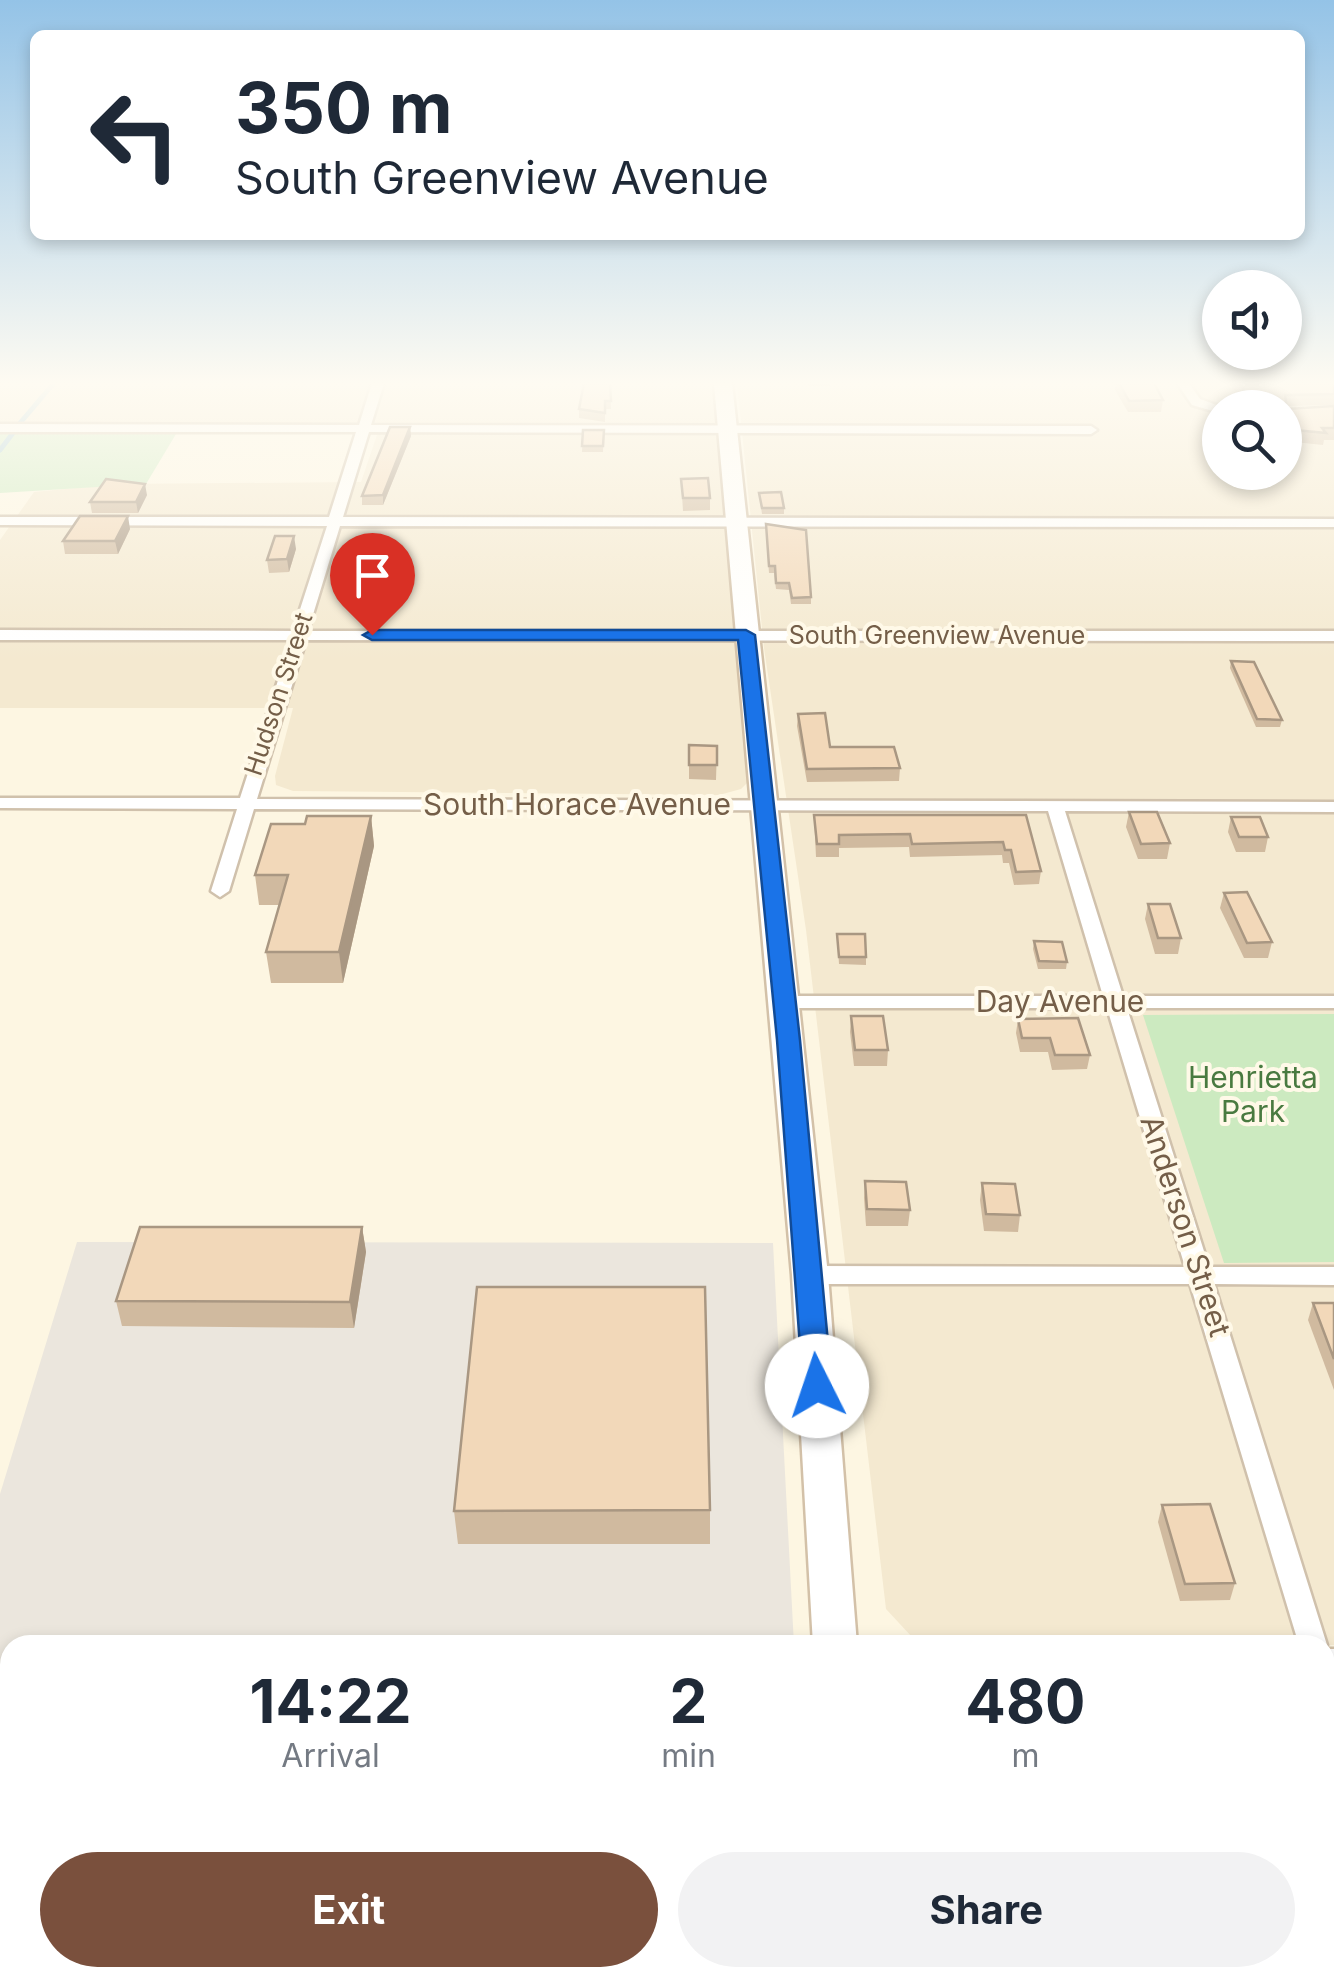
<!DOCTYPE html>
<style>
body{margin:0;font-family:Inter,sans-serif;background:#f2f2f3;color:#1f2937;height:100vh;display:flex;flex-direction:column;font-size:38px;white-space:nowrap}
*{box-sizing:border-box;margin:0}
p{font-size:32px;color:#747a83}
.icon{flex:none;width:55px;height:55px;fill:none;stroke:currentColor;stroke-width:2;stroke-linecap:round;stroke-linejoin:round}
.map{position:relative;flex:1;overflow:hidden}
.drawer{position:absolute;left:0px;top:1635px;width:1335px;height:352px;display:flex;flex-direction:column;background:#fff;border-radius:30px 30px 0 0;box-shadow:0 5px 15px #0003}
.drawer>*{flex:none}
.top-card{position:absolute;left:30px;top:30px;width:1275px;height:210px;border-radius:15px;box-shadow:0 5px 15px #0003;background:#fff;color:#1f2937;overflow:hidden}
.tools{position:absolute;left:1202px;top:270px;display:grid;gap:20px}
.tools a{display:grid;place-items:center;width:100px;height:100px;border-radius:50%;background:#fff;box-shadow:0 5px 15px #0003;font-size:50px}
.pin{position:absolute;display:grid;place-items:center;width:85px;height:85px;color:#fff;margin:-102px -42px;border-radius:50% 50% 50% 0;rotate:-45deg;box-shadow:0 0 10px #0007}
.pin .icon{rotate:45deg}
.me{position:absolute;width:110px;margin:-55px;rotate:356deg;stroke-linejoin:round;filter:drop-shadow(0 0 8px #0008)}
.turn{display:flex;align-items:center;gap:35px;height:210px;padding:0 40px;font-size:45px}
.turn .icon{width:130px;height:130px;stroke-width:2.5}
.turn b{display:block;font-size:70px;line-height:85px}
.eta{display:flex;justify-content:space-evenly;align-items:center;height:170px;text-align:center}
.eta b{font-size:60px;font-weight:700;line-height:70px}
.primary-button{display:flex;gap:20px;margin-top:auto;padding:20px 40px}
.primary-button a{flex:1;height:115px;border-radius:60px;background:#7a503d;color:#fff;font-size:40px;font-weight:700;line-height:115px;text-align:center}
.primary-button a+a{background:#f2f2f3;color:#1f2937}
.map>svg:first-child{display:block}
.residential{fill:#f4e9d0;fill-rule:evenodd}
.industrial{fill:#ebe6dd}
.green{fill:#cceac0}
.lines{fill:none;stroke-linecap:round;stroke-linejoin:round}
.stream{stroke:#9cc7d8;stroke-width:5}
.lane-casing{stroke:#d0c1ac;stroke-width:20}
.street-casing{stroke:#d0c1ac;stroke-width:5}
.secondary-casing{stroke:#d3c1a8;stroke-width:5}
.lane{stroke:#fff;stroke-width:15}
.street{fill:#fff;fill-rule:evenodd}
.secondary{fill:#fff;fill-rule:evenodd}
.wall{fill:#d0ba9f}
.shaded-wall{fill:#a99782}
.building{fill:#f2d8b9;stroke:#a99782;stroke-width:2.5}
.route{fill:#1a73e8;stroke:#114b97;stroke-width:2.5}
.labels{text-anchor:middle;stroke-width:8;stroke-linejoin:round;paint-order:stroke}
.far-street-label{font-size:25px;fill:#745e48;stroke:#fff9e8}
.street-label{font-size:30px;fill:#745e48;stroke:#fff9e8}
.park-label{font-size:30px;fill:#497a40;stroke:#fff9e8}
</style>
<div class="map">
<svg width="1334" height="1986" viewBox="0 0 1334 1986">
<rect width="100%" height="100%" fill="#fdf6e2"/>
<!-- residential -->
<g class="residential">
<polygon points="0,383 712,383 748,782 741,789 719,795 293,791 276,785 275,776 293,708 0,708 0,540 34,492 117,484 361,482 380,426 0,425"/>
<path d="M737,383H1334V1645H937L912,1637L886,1609L806,930L764,648ZM1220,408H1285V472H1220Z"/>
<polygon points="1325,1688 1334,1688 1334,1986 990,1986 987,1978 1325,1978"/>
</g>
<!-- industrial -->
<g class="industrial">
<polygon points="77,1242 773,1243 794,1645 10,1645 10,1913 0,1915 0,1494"/>
<polygon points="121,1978 881,1978 883,1986 127,1986"/>
</g>
<!-- green -->
<g class="green">
<polygon points="0,429 176,434 146,484 0,493"/>
<polygon points="1334,1014 1334,1262 1224,1263 1143,1015"/>
</g>
<g class="lines">
<!-- stream -->
<g class="stream">
<polyline points="20,423 54,383"/>
<polyline points="0,450 13,433"/>
</g>
<defs>
<g id="lane">
<polyline points="0,1890 10,1888"/>
<polyline points="168,1978 171,1986"/>
<polyline points="938,1984 1237,1986"/>
</g>
<g id="street">
<polygon points="372,383 384,383 371,425 1091,426 1097,430 1091,434 369,432 343,517 1334,519 1334,527 340,526 308,631 1334,631 1334,641 306,640 257,799 1334,802 1334,812 1065,811 1123,996 1334,996 1334,1008 1127,1008 1209,1267 1334,1267 1334,1285 1214,1284 1327,1645 1325,1650 1325,1645 1299,1645 1190,1284 810,1284 802,1281 798,1275 802,1269 810,1266 1185,1267 1107,1008 785,1008 775,1002 785,996 1103,996 1048,811 254,809 229,891 220,897 211,891 237,809 0,808 0,798 240,798 291,640 0,640 0,630 293,631 327,526 0,525 0,517 329,517 356,432 0,432 0,424 359,425"/>
<polygon points="1177,383 1189,383 1200,399 1225,408 1220,408 1220,413 1192,405"/>
<polygon points="1325,1675 1334,1678 1334,1739 1325,1735"/>
</g>
<g id="secondary">
<polygon points="714,383 732,383 828,1275 857,1645 813,1645 792,1275"/>
<rect x="1325" y="1649" width="9" height="38"/>
<polygon points="898,1978 948,1978 951,1986 901,1986"/>
</g>
</defs>
<!-- lane casing -->
<use href="#lane" class="lane-casing"/>
<!-- street casing -->
<use href="#street" class="street-casing"/>
<!-- secondary casing -->
<use href="#secondary" class="secondary-casing"/>
<!-- lane -->
<use href="#lane" class="lane"/>
<!-- street -->
<use href="#street" class="street"/>
<!-- secondary -->
<use href="#secondary" class="secondary"/>
</g>
<!-- wall -->
<g class="wall">
<polygon points="610,383 611,409 605,409 605,422 579,418 579,409"/>
<rect x="808" y="383" width="22" height="3"/>
<polygon points="1116,383 1154,383 1163,400 1161,412 1128,412 1115,390"/>
<polygon points="1230,383 1334,383 1334,405 1287,406 1287,409 1334,406 1334,440 1324,440 1323,445 1285,441 1285,408 1245,408"/>
<polygon points="410,427 411,436 383,505 362,505 362,496"/>
<polygon points="583,430 604,430 603,452 582,452"/>
<polygon points="681,479 710,498 710,510 683,511"/>
<polygon points="759,493 784,508 784,514 762,514"/>
<polygon points="147,495 138,513 92,513 90,502"/>
<polygon points="130,529 118,554 65,554 63,541"/>
<polygon points="766,530 811,597 811,604 791,604 789,590 776,589 774,573 769,573"/>
<polygon points="296,549 289,572 269,573 267,560"/>
<polygon points="1231,661 1282,720 1280,727 1256,727 1230,668"/>
<polygon points="798,714 830,747 900,768 899,781 807,782 797,726"/>
<polygon points="689,745 717,746 716,780 689,779"/>
<polygon points="1129,812 1170,843 1167,859 1138,859 1126,827"/>
<polygon points="814,815 1026,815 1041,871 1039,884 1014,885 1009,863 1003,863 1002,855 910,857 909,847 839,848 839,857 816,857"/>
<polygon points="371,816 374,846 343,983 271,983 266,952 279,905 259,905 255,875 305,824"/>
<polygon points="1231,817 1268,837 1265,852 1236,852 1228,832"/>
<polygon points="1224,893 1272,942 1268,958 1244,958 1220,908"/>
<polygon points="1148,904 1181,938 1178,954 1155,954 1145,919"/>
<polygon points="837,934 866,957 866,965 839,964"/>
<polygon points="1034,941 1067,962 1066,969 1038,969 1033,949"/>
<polygon points="851,1016 888,1050 887,1066 854,1066 850,1032"/>
<polygon points="1018,1019 1090,1055 1087,1069 1052,1070 1048,1052 1020,1052 1016,1033"/>
<polygon points="865,1181 910,1210 908,1226 866,1226 864,1198"/>
<polygon points="982,1183 1020,1215 1018,1232 984,1231 980,1200"/>
<polygon points="362,1227 366,1252 354,1328 122,1326 116,1301"/>
<polygon points="1313,1303 1334,1303 1334,1390 1308,1320"/>
<polygon points="1162,1505 1235,1583 1230,1600 1180,1601 1158,1522"/>
<polygon points="710,1510 710,1544 458,1544 454,1511"/>
<polygon points="10,1716 10,1831 0,1831 0,1751"/>
<polygon points="1325,1904 1334,1934 1334,1955 1331,1963 1325,1963"/>
</g>
<!-- shaded-wall -->
<g class="shaded-wall">
<polygon points="410,427 411,436 383,505 383,495"/>
<polygon points="145,484 147,495 138,513 136,502"/>
<polygon points="128,516 130,529 118,554 115,541"/>
<polygon points="294,536 296,549 289,572 287,559"/>
<polygon points="371,816 374,846 343,983 339,952"/>
<polygon points="362,1227 366,1252 354,1328 350,1302"/>
</g>
<!-- building -->
<g class="building">
<polygon points="584,383 610,383 611,401 605,401 605,413 579,409"/>
<polygon points="1119,383 1154,383 1163,400 1129,401"/>
<polygon points="1240,383 1334,383 1334,394 1285,395 1287,409 1334,406 1334,428 1322,428 1326,433 1285,429 1285,408 1255,408"/>
<polygon points="390,427 410,427 383,495 362,496"/>
<polygon points="583,430 604,430 603,446 582,446"/>
<polygon points="708,478 710,498 683,498 681,479"/>
<polygon points="106,479 145,484 136,502 90,502"/>
<polygon points="781,492 784,508 762,508 759,493"/>
<polygon points="80,516 128,516 115,541 63,541"/>
<polygon points="766,524 806,530 811,597 792,598 789,583 776,583 775,566 769,566"/>
<polygon points="275,536 294,536 287,559 267,560"/>
<polygon points="1231,661 1254,662 1282,720 1257,719"/>
<polygon points="825,713 830,747 894,747 900,768 807,769 798,714"/>
<polygon points="689,745 717,746 717,765 689,765"/>
<polygon points="1129,812 1157,812 1170,843 1141,844"/>
<polygon points="814,815 1026,815 1041,871 1016,872 1011,850 1005,850 1003,842 912,844 910,834 839,835 839,844 817,844"/>
<polygon points="307,816 371,816 339,952 266,952 288,875 255,875 271,824 305,824"/>
<polygon points="1231,817 1260,817 1268,837 1239,837"/>
<polygon points="1247,892 1272,942 1247,943 1224,893"/>
<polygon points="1148,904 1170,904 1181,938 1158,938"/>
<polygon points="837,934 865,934 866,957 839,957"/>
<polygon points="1034,941 1062,942 1067,962 1039,961"/>
<polygon points="851,1016 883,1016 888,1050 855,1050"/>
<polygon points="1078,1018 1090,1055 1055,1055 1050,1038 1022,1038 1018,1019"/>
<polygon points="865,1181 906,1182 910,1210 867,1209"/>
<polygon points="982,1183 1015,1184 1020,1215 986,1214"/>
<polygon points="140,1227 362,1227 350,1302 116,1301"/>
<polygon points="477,1287 705,1287 710,1510 454,1511"/>
<polygon points="1313,1303 1334,1303 1334,1359"/>
<polygon points="1210,1504 1235,1583 1185,1584 1162,1505"/>
<polygon points="10,1716 10,1799 0,1798 0,1751"/>
<polygon points="1325,1904 1334,1934 1334,1946 1325,1946"/>
<polygon points="268,1978 850,1978 852,1986 269,1986"/>
</g>
<!-- sky -->
<linearGradient id="sky" x2="0" y2="1"><stop stop-color="#94c3e7"/><stop offset="0.58" stop-color="#fefbf2"/><stop offset="1" stop-color="#fefbf2" stop-opacity="0"/></linearGradient>
<rect width="1334" height="661" fill="url(#sky)"/>
<!-- route -->
<polygon class="route" points="746,630 755,635 800,1040 832,1386 827,1394 807,1394 803,1386 777,1040 738,640 372,640 363,635 372,630"/>
<g class="labels">
<!-- far-street labels -->
<g class="far-street-label">
<text x="937" y="644">South Greenview Avenue</text>
<text transform="translate(278 694) rotate(-72)" y="9">Hudson Street</text>
</g>
<!-- street labels -->
<g class="street-label">
<text x="577" y="815">South Horace Avenue</text>
<text x="1060" y="1012">Day Avenue</text>
<text transform="translate(1185 1226) rotate(72)" y="10">Anderson Street</text>
</g>
<!-- park labels -->
<g class="park-label">
<text x="1253" y="1088">Henrietta<tspan x="1253" dy="34">Park</tspan></text>
</g>
</g>
</svg>
<div class="tools">
<a><svg class="icon" aria-label="sound" viewBox="0 0 24 24"><path d="M4 9h4l5-4v14l-5-4H4zM17 9q2 3 0 6"/></svg></a>
<a><svg class="icon" aria-label="search" viewBox="0 0 24 24"><circle cx="10" cy="10" r="6"/><path d="M15 15l6 6"/></svg></a>
</div>
<div class="pin" style="left:372px;top:635px;background:#d93025"><svg class="icon" aria-label="arrive" viewBox="0 0 24 24"><path d="M6 21V4h12l-3 4 3 4H6"/></svg></div>
<svg class="me" style="left:817px;top:1386px" viewBox="-20 -20 40 40"><circle r="19" fill="#fff"/><path d="M0-13L10 11 0 6-10 11z" fill="#1a73e8"/></svg>
<div class="top-card">
<div class="turn"><svg class="icon" aria-label="left" viewBox="0 0 24 24"><path d="M17 20v-9H6M10 6l-5 5 5 5"/></svg><div><b>350 m</b>South Greenview Avenue</div></div>
</div>
<section class="drawer">
<div class="eta">
<div><b>14:22</b><p>Arrival</p></div>
<div><b>2</b><p>min</p></div>
<div><b>480</b><p>m</p></div>
</div>
<div class="primary-button"><a>Exit</a><a>Share</a></div>
</section>
</div>
